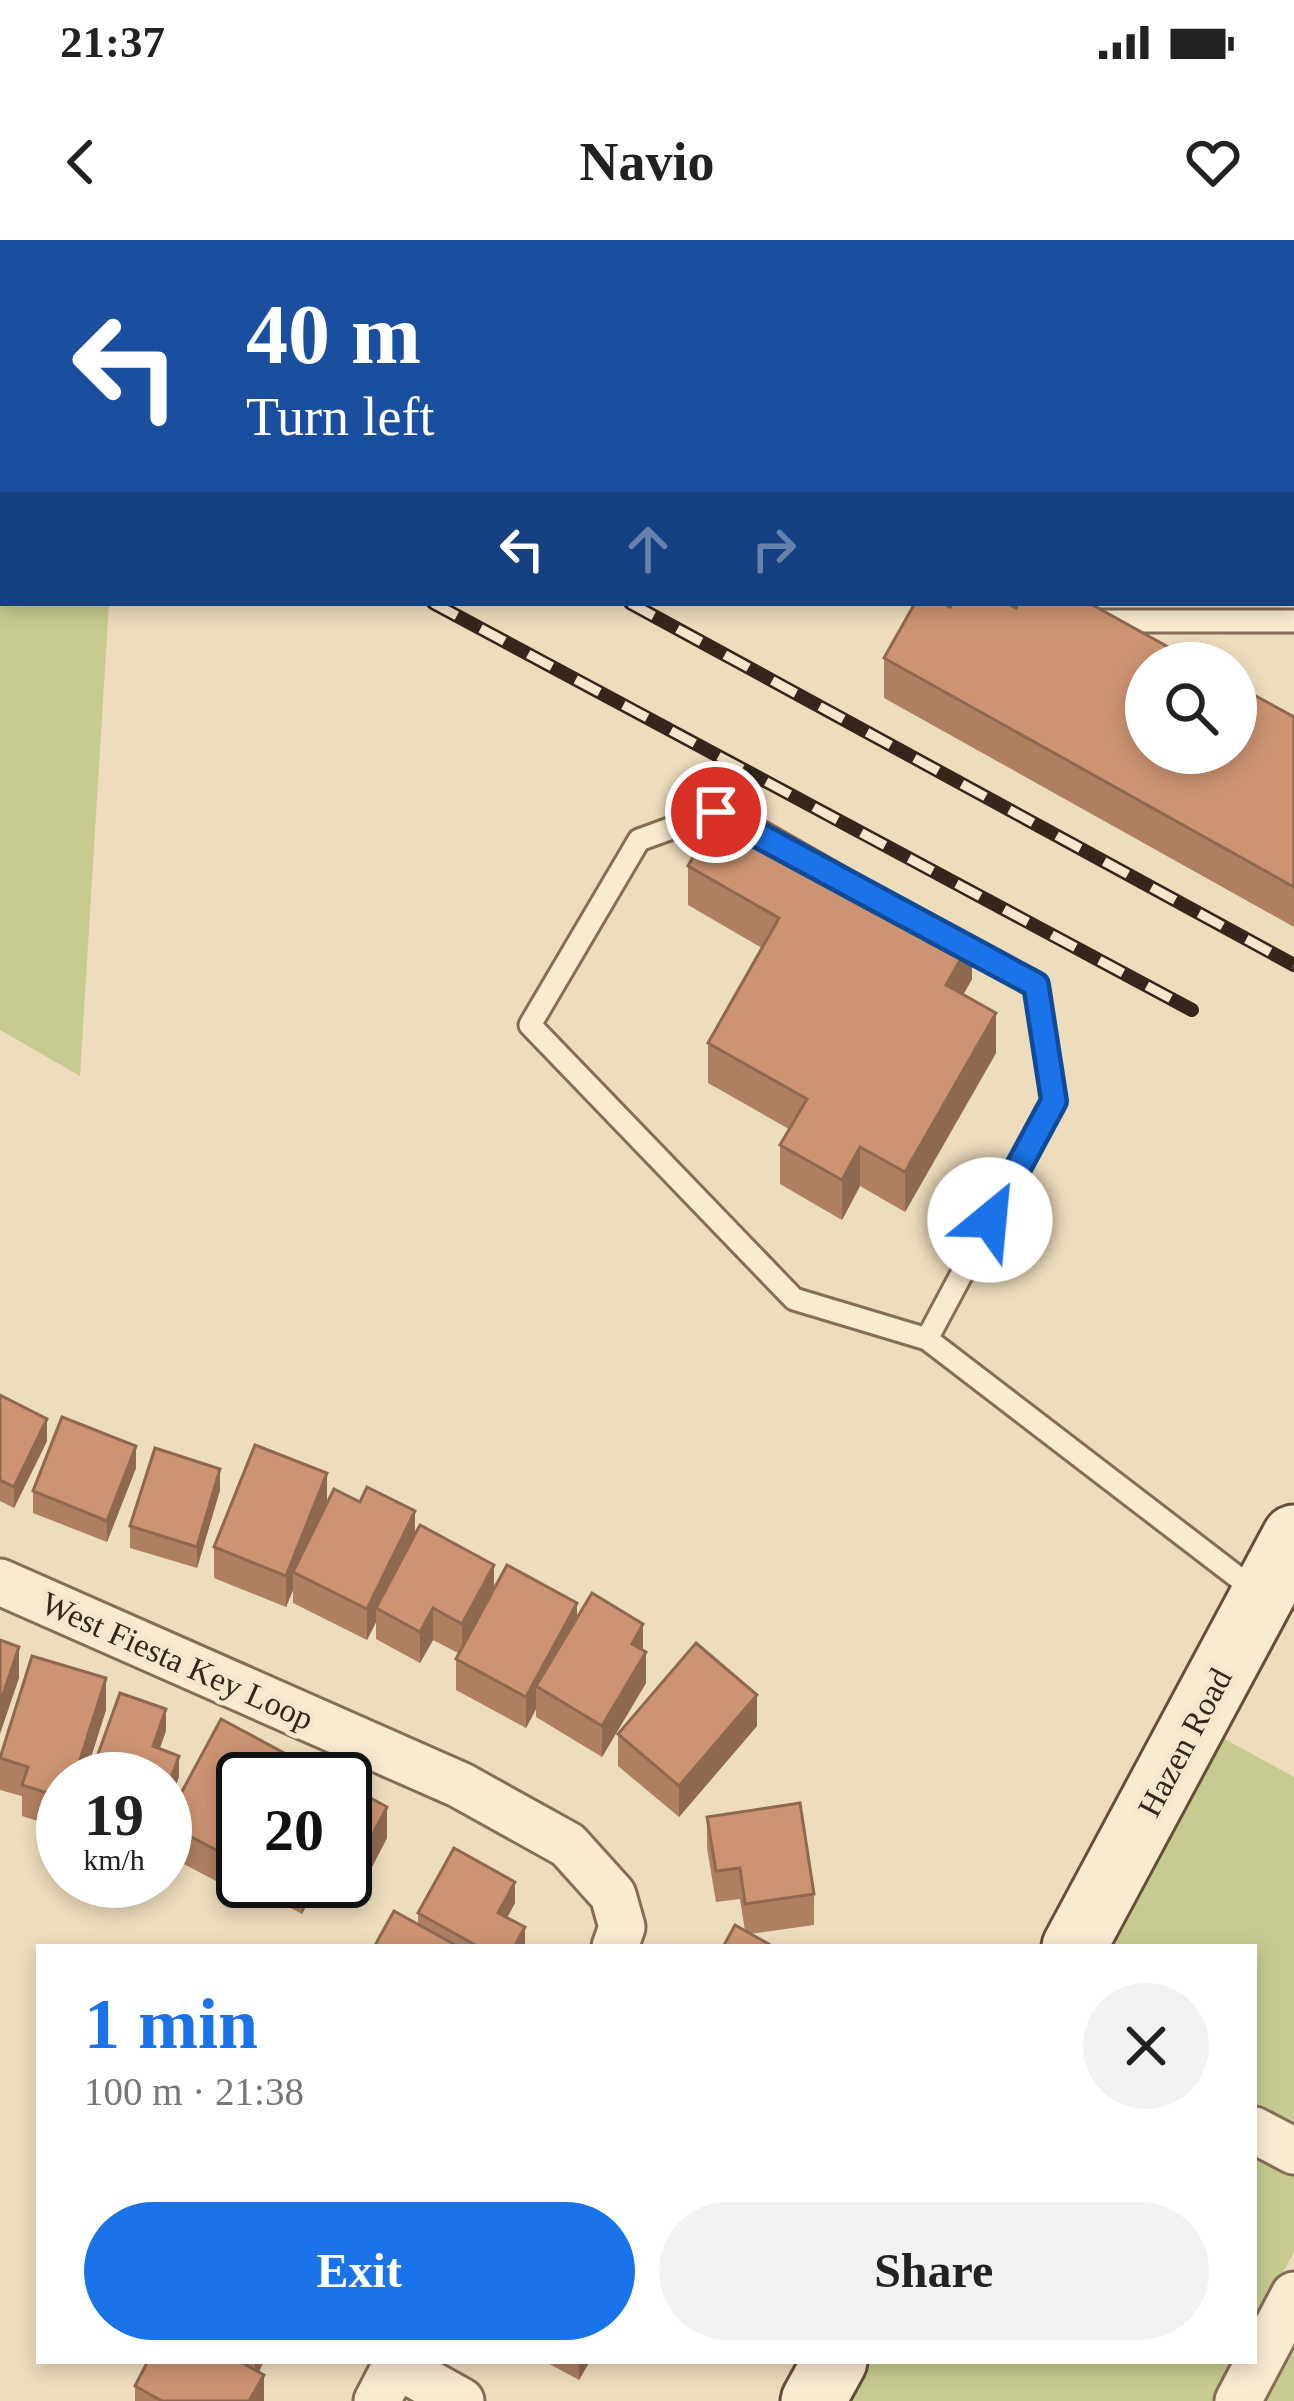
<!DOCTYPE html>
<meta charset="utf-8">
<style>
body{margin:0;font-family:Georgia,serif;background:#f2f2f2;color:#222;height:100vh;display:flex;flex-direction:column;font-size:45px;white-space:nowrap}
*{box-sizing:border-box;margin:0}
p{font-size:39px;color:#767676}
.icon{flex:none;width:66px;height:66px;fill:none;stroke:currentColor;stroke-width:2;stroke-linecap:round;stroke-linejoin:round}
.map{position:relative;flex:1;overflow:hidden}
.drawer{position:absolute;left:36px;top:1704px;width:1221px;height:420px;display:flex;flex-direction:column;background:#fff;border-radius:0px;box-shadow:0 6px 18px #0003}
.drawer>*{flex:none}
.top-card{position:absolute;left:0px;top:0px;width:1296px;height:366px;box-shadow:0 6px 18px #0003;background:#1a4fa0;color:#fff;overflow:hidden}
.fabs{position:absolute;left:1125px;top:402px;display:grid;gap:24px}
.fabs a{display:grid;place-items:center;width:132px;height:132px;border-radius:50%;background:#fff;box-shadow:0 6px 18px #0003;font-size:60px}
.speed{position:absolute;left:36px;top:1512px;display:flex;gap:24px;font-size:60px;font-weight:700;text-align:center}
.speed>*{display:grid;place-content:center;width:156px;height:156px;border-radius:50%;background:#fff;box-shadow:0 6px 18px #0003;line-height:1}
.speed small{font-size:30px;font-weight:400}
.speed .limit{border:6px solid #111;border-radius:18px;background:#fff;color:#111}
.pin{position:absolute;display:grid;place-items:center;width:102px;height:102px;color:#fff;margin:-51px;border:6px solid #fff;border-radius:50%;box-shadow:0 3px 12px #0007}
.me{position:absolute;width:132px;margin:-66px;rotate:28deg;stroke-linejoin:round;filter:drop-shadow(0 0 9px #0008)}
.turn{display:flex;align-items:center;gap:42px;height:252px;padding:0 48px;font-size:54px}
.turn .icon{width:156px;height:156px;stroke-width:2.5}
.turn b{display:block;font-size:84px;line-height:102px}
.lanes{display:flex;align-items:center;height:114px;padding:0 48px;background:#0003;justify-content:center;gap:60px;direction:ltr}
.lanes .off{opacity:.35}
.round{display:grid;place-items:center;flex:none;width:126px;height:126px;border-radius:63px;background:#f2f2f2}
.summary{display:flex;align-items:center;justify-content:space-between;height:204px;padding:0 48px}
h1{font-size:72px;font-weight:600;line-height:90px;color:#1a73e8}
.cta{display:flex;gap:24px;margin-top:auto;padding:24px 48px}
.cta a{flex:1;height:138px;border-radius:72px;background:#1a73e8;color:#fff;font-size:48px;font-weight:600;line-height:138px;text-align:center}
.cta a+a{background:#f2f2f2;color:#222}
.status{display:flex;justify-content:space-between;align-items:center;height:84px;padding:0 60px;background:#fff;direction:ltr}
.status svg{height:33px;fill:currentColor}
header{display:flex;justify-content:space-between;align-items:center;height:156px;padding:0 48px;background:#fff;font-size:54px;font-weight:600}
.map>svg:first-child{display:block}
.green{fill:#c7cb91}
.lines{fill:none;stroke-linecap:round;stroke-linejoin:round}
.lane-casing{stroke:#856d56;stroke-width:27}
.street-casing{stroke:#856d56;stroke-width:51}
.secondary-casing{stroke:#674e3a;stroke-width:69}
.lane{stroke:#f9ebd0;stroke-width:21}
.street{stroke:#f9ebd0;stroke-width:45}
.secondary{stroke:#f9ebd0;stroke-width:63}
.rail-casing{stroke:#34261b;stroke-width:14}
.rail{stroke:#f5e7cc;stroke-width:9;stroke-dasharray:27;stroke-linecap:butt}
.wall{fill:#af7f62}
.shaded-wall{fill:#8f6850}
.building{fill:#cc9472;stroke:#8f6850;stroke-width:3}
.route-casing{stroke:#114b97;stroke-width:30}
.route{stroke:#1a73e8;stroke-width:21}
.labels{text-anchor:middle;stroke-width:10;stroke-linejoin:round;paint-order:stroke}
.street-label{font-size:33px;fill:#34261b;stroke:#f5e7cc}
</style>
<div class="status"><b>21:37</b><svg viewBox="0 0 49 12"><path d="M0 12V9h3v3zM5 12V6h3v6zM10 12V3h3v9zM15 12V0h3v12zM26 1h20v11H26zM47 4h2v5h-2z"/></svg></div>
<header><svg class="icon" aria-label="back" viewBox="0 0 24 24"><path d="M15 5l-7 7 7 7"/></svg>Navio<svg class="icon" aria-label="heart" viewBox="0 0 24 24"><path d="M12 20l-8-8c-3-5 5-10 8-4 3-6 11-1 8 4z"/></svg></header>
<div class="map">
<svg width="1294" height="2161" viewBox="0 0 1294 2161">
<rect width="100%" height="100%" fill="#edddbd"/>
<!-- green -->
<g class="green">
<polygon points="0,0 788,0 3,3 3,363 109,363 80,836 0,790"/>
<polygon points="1212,1492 1294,1537 1294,1886 1254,1864 1254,1707 1096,1707"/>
<polygon points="1254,1916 1294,1937 1294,2012 1254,2087"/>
<polygon points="1294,2097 1294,2161 1260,2161"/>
<polygon points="859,2121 1236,2121 1215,2161 836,2161"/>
</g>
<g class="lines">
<defs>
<g id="lane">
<polyline points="906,3 907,0"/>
<polyline points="1097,381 1294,381"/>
<polyline points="740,585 716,572 639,600 530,785 794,1059 927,1099 1257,1352"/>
<polyline points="927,1099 1054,861 1036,745 947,697"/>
</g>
<g id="street">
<polyline points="0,1342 460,1545 568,1605 613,1655 622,1687 615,1707"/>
<polyline points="1254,1890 1294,1911"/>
<polyline points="396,2125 461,2161"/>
<polyline points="377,2161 398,2121"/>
<polyline points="1238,2161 1294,2055"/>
</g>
<g id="secondary">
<polyline points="1074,1707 1294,1297"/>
<polyline points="813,2161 835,2121"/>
</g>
</defs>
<!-- lane casing -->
<use href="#lane" class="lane-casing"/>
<!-- street casing -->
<use href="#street" class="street-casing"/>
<!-- secondary casing -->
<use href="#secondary" class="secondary-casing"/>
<!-- lane -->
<use href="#lane" class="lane"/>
<!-- street -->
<use href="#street" class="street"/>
<!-- secondary -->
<use href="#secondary" class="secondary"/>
<defs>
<g id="rail">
<polyline points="0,198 3,198"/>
<polyline points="1293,295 1294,295"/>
<polyline points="433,363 1192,770"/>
<polyline points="630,363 1294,725"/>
</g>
</defs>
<!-- rail casing -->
<use href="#rail" class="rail-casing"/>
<!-- rail -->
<use href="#rail" class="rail"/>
</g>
<!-- wall -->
<g class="wall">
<polygon points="950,367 1016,368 1294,477 1294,687 884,458 884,418"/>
<polygon points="688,626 972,739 963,755 996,813 905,972 860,946 842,980 780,944 780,905 789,889 708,843 708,803 762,708 688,665"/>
<polygon points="0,1155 47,1201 14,1268 0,1261"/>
<polygon points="136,1228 107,1302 33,1273 33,1251"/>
<polygon points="220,1250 197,1328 130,1308 130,1286"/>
<polygon points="327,1264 415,1294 494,1349 577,1378 643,1411 646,1443 602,1517 536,1477 536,1469 526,1488 456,1450 456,1419 458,1413 433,1400 420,1423 376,1399 376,1382 367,1400 293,1363 293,1350 286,1367 214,1338 214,1307"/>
<polygon points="106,1470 84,1539 63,1539 63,1589 22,1576 22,1556 0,1550 0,1518"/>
<polygon points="757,1486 679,1577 618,1526 618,1494"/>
<polygon points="288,1539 233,1650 165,1614 165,1583"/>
<polygon points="345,1544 387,1598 361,1648 345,1640"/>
<polygon points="707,1577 814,1654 814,1685 750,1694 745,1691 740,1659 716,1662 707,1608"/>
<polygon points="250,1641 319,1641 302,1674 250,1647"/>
<polygon points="515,1663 507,1678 525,1707 374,1707 418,1684 418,1673"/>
<polygon points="148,2121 264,2121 259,2132 264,2161 135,2161 135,2146"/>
<polygon points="544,2121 590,2121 579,2140"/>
</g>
<!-- shaded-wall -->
<g class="shaded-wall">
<polygon points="972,699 972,739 946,785 946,745"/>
<polygon points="996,773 996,813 905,972 905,932"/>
<polygon points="860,907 860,946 842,980 842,940"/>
<polygon points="47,1179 47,1201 14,1268 14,1247"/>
<polygon points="136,1206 136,1228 107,1302 107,1281"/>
<polygon points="220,1229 220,1250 197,1328 197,1307"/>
<polygon points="327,1233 327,1264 293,1332 293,1350 286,1367 286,1336"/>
<polygon points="415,1271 415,1302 376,1368 376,1382 367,1400 367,1369"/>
<polygon points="494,1325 494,1356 462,1415 462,1384"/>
<polygon points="577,1363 577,1394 536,1446 536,1469 526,1488 526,1457"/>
<polygon points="433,1368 433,1400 420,1423 420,1392"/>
<polygon points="643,1384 643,1416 632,1404"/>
<polygon points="19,1407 19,1438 0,1494 0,1463"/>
<polygon points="646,1412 646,1443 602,1517 602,1486"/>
<polygon points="106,1438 106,1470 84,1539 74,1539"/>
<polygon points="757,1455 757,1486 679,1577 679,1546"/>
<polygon points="166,1469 166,1491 153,1528 153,1506"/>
<polygon points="288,1515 288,1539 275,1539"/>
<polygon points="179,1516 179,1537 165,1577 165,1555"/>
<polygon points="387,1567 387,1598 361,1648 361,1617"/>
<polygon points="243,1599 243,1631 233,1650 233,1619"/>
<polygon points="303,1641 319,1641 302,1674 302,1643"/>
<polygon points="515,1642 515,1663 498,1694 498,1673"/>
<polygon points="525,1687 525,1707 514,1707"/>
<polygon points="255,2121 264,2121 255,2139"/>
<polygon points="579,2121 590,2121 579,2140"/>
<polygon points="264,2135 264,2161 249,2161"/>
</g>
<!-- building -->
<g class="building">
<polygon points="915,363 943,363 950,367 953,363 1007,363 1016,368 1018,363 1089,363 1197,423 1146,423 1146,513 1236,513 1236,445 1294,477 1294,647 884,418"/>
<polygon points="726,558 972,699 946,745 996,773 905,932 860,907 842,940 780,905 807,859 708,803 779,678 688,626"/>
<polygon points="0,1155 47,1179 14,1247 0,1240"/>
<polygon points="62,1177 136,1206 107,1281 33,1251"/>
<polygon points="255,1205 327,1233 286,1336 214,1307"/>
<polygon points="155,1208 220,1229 197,1307 130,1286"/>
<polygon points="367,1247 415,1271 367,1369 293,1332 334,1249 360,1262"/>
<polygon points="420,1285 494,1325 462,1384 433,1368 420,1392 376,1368"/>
<polygon points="507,1325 577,1363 526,1457 456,1419"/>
<polygon points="592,1353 643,1384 632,1404 646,1412 602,1486 536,1446"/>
<polygon points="0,1400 19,1407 0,1463"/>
<polygon points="696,1403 757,1455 679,1546 618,1494"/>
<polygon points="32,1416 106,1438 74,1539 63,1539 63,1558 22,1545 28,1527 0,1518"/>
<polygon points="120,1453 166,1469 153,1506 179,1516 165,1555 165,1539 89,1539"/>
<polygon points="221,1479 288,1515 275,1539 243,1539 243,1599 233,1619 165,1583"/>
<polygon points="301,1521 336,1539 291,1539"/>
<polygon points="345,1544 387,1567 361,1617 345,1608"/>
<polygon points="800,1563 814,1654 745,1664 740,1628 716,1631 707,1577"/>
<polygon points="454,1608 515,1642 498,1673 525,1687 514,1707 479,1707 418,1673"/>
<polygon points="394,1671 459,1707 374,1707"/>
<polygon points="735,1685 774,1707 723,1707"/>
<polygon points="148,2121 239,2121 264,2135 249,2161 162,2161 135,2146"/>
</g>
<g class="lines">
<defs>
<polyline id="route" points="716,572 1036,745 1054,861 990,980"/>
</defs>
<!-- route casing -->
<use href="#route" class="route-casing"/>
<!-- route -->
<use href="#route" class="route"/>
</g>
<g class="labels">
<!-- street labels -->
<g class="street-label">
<text transform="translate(178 1420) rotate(24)" y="12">West Fiesta Key Loop</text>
<text transform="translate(1184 1502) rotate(-62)" y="12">Hazen Road</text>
</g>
</g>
</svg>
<div class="fabs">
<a><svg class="icon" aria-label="search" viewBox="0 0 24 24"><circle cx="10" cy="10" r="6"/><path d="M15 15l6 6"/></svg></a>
</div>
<div class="speed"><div>19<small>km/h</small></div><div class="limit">20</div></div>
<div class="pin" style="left:716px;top:572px;background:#d93025"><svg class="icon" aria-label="arrive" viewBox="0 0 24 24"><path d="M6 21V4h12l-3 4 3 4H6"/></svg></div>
<svg class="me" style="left:990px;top:980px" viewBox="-20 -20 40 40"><circle r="19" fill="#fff"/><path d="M0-13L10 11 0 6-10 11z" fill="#1a73e8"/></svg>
<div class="top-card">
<div class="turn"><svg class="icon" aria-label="left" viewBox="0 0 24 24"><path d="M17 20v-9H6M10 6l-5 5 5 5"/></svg><div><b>40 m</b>Turn left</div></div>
<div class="lanes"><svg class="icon" aria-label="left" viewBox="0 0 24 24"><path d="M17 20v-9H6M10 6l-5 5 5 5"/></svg><svg class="icon off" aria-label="ahead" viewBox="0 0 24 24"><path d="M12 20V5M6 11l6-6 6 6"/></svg><svg class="icon off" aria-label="right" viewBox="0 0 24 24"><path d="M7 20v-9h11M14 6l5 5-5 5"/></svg></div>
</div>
<section class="drawer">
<div class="summary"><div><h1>1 min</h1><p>100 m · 21:38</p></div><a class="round"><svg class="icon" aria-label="close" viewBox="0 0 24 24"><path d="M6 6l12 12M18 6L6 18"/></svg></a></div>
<div class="cta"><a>Exit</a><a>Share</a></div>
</section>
</div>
